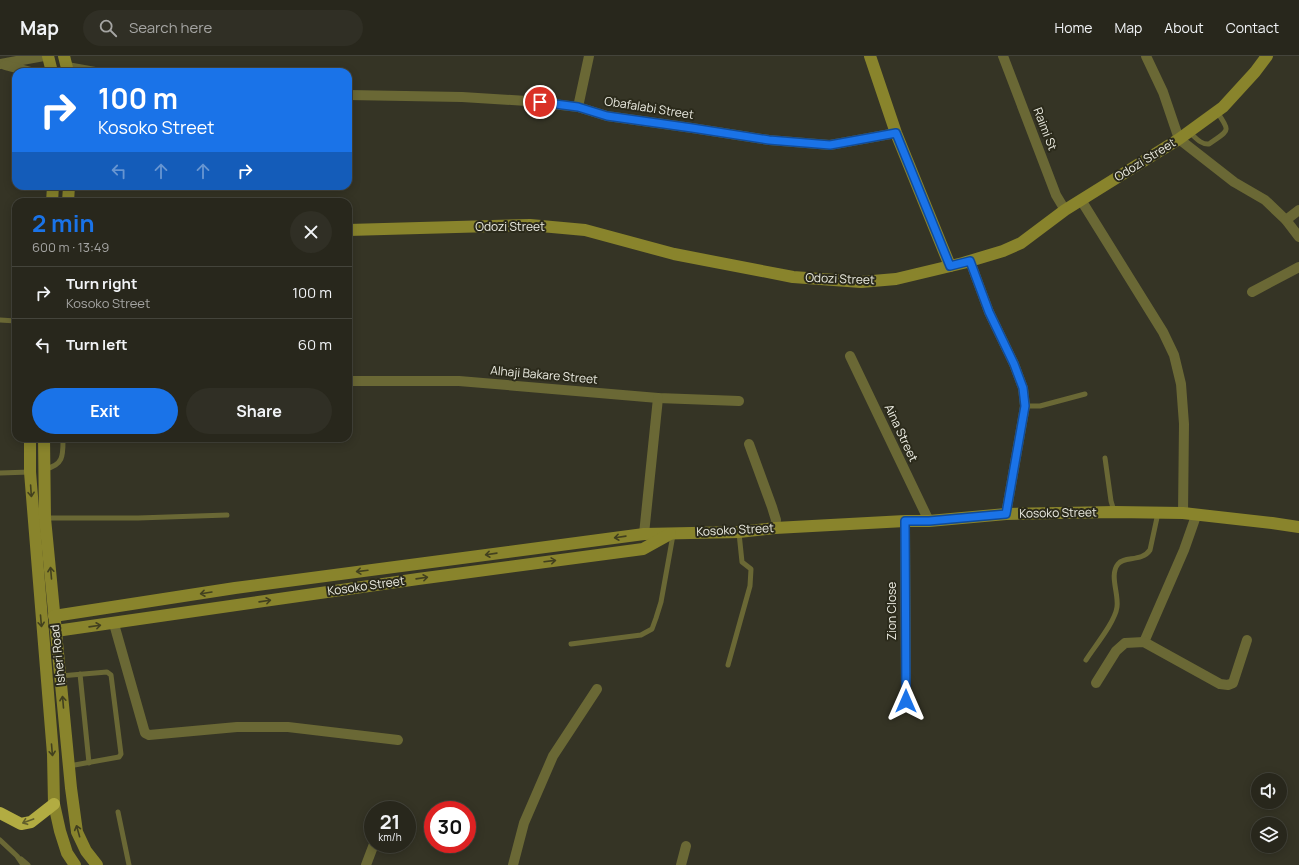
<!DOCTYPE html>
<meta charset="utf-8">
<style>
body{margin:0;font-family:Manrope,sans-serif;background:#302f25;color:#f1f3f6;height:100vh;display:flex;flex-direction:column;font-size:15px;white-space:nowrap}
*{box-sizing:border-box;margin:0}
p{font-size:13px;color:#a5a5a3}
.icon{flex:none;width:22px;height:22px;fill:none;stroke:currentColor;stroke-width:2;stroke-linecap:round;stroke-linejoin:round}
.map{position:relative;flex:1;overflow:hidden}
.drawer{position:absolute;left:12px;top:142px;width:340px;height:244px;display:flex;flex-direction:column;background:#28271c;border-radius:12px;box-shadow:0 2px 10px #0003,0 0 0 1px #44443b}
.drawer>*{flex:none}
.top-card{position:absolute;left:12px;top:12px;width:340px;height:122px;border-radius:12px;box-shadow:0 2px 10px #0003,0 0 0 1px #44443b;background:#1a73e8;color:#fff;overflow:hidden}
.buttons{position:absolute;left:1251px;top:717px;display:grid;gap:8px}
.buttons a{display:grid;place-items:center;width:36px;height:36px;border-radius:50%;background:#28271c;box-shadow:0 2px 10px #0003,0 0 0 1px #44443b;font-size:20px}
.speed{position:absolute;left:364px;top:745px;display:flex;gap:8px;font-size:20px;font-weight:700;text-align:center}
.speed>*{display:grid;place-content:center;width:52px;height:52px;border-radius:50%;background:#28271c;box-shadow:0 2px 10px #0003,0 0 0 1px #44443b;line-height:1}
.speed small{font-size:10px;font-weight:400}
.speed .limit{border:6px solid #d22;background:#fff;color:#111}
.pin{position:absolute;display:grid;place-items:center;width:34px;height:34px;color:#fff;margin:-17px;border:2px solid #fff;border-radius:50%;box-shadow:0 1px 4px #0007}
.me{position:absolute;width:44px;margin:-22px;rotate:0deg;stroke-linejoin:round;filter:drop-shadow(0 0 3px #0008)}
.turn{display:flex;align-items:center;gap:14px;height:84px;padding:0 20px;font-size:18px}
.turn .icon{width:52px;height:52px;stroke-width:2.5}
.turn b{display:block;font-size:28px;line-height:34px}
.lanes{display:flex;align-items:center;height:38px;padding:0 20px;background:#0003;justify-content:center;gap:20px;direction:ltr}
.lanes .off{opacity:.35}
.round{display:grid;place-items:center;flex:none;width:42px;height:42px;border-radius:21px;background:#302f25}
.overview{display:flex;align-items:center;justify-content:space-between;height:68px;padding:0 20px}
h1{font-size:24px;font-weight:700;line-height:30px;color:#1a73e8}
.cta{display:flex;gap:8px;margin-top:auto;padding:8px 20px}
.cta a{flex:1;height:46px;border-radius:24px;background:#1a73e8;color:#fff;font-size:16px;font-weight:700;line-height:46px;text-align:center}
.cta a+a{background:#302f25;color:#f1f3f6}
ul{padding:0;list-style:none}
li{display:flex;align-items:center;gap:12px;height:52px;padding:0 20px;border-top:1px solid #44443b}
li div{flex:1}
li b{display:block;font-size:15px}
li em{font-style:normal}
header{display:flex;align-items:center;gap:24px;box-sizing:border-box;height:56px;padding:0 20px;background:#28271c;border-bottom:1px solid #44443b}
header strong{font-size:19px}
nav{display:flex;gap:22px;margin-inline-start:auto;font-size:14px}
.search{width:280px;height:36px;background:#302f25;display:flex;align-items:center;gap:10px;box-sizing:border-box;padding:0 14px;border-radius:22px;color:#a5a5a3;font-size:15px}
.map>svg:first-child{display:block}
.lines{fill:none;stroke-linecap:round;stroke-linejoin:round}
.lane{stroke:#6a6835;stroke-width:5}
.street{stroke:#6a6835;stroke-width:10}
.secondary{stroke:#89842c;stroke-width:12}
.highway{stroke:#b2ac42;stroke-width:12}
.oneway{stroke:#42401f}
.oneway2{stroke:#615e2b}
.route-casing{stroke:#114b97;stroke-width:10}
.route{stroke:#1a73e8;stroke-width:7}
.labels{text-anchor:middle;stroke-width:4;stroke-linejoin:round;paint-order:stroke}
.street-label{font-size:12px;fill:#edede3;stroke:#2b2a1b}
</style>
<header>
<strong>Map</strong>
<div class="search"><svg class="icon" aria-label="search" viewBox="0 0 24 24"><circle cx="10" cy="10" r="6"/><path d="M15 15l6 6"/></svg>Search here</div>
<nav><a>Home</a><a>Map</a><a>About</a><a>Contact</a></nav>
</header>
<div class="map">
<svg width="1299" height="809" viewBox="0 0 1299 809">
<rect width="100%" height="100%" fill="#353425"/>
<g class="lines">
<!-- lane -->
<g class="lane">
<path d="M1189,76C1195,81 1201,89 1209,88C1228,74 1232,77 1217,56"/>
<polyline points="0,264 16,265"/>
<polyline points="1025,350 1040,350 1085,338"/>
<polyline points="1105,402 1111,445 1114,455"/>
<path d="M45,413C64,409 63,399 63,382"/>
<polyline points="0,417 30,416"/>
<polyline points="45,462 138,462 227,459"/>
<polyline points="571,588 641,579 652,573 656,562 661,546 673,479"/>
<path d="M1086,604C1095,590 1115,566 1117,551C1119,538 1109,519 1118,508C1124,500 1142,506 1150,494L1158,457"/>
<polyline points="728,609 750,530 751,513 742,506 739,477"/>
<polyline points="80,618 89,707"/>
<polyline points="60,620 107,616 111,619 121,698 119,701 69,710"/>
<polyline points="118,756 129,809"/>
<polyline points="0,784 17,800 23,809"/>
<polyline points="21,803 28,809"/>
</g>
<!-- street -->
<g class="street">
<polyline points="1003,0 1056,139 1065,154"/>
<polyline points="1146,0 1163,36 1179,83 1234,126 1265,144 1286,164 1299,181"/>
<polyline points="0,8 44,0"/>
<polyline points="5,9 31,16"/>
<polyline points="67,11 95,16"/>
<polyline points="348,39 462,41 527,45 578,51 607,60 692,72 769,84 830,89 896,77"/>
<polyline points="578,51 589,0"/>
<polyline points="1081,144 1163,276 1174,299 1181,328 1184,368 1183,457"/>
<polyline points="1286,164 1299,154"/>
<polyline points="970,205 989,256 1014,308 1023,332 1025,350 1006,458"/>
<polyline points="1252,236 1299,211"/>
<polyline points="850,300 929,465"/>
<polyline points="348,325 459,325 658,342 739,345"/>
<polyline points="749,388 772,451 776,464 775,472"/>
<polyline points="905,465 906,645"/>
<polyline points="644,478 658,342"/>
<polyline points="114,568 145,677 149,679 237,671 288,671 398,684"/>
<polyline points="1144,586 1184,494 1196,460"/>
<polyline points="1096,627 1116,595 1125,587 1144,586 1220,628 1228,629 1233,627 1247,584"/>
<polyline points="366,809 374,788"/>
<polyline points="513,809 524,767 553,700 597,633"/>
<polyline points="681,809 686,790"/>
</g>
<!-- secondary -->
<g class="secondary">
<polyline points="48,0 52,16"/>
<polyline points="64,0 68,16"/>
<polyline points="870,0 896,77 950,210"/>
<polyline points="52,146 53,130"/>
<polyline points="68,146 69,130"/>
<polyline points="348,174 530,169 585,174 674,198 793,221 861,226 896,223 963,207 1003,195 1021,187 1065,154 1179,83 1223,51 1255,16 1267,0"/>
<polyline points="30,382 30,416 53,698 54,748 60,775 67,797 75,809"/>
<polyline points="44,382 45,462 71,732 77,776 86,795 97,809"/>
<polyline points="54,560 235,532 644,478 739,476 775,472 905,465 929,465 1006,458 1115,456 1183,457 1272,467 1299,471"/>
<polyline points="56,575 418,523 643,493 670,478"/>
</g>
<!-- highway -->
<polyline class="highway" points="0,757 21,768 31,766 54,748"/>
</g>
<!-- one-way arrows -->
<defs><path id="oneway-shaft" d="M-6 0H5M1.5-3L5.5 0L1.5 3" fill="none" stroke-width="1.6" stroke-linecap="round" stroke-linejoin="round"/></defs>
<g class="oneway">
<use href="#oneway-shaft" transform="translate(31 435) rotate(86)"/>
<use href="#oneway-shaft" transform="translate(620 481) rotate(172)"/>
<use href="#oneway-shaft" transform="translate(491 498) rotate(172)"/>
<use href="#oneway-shaft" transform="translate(550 505) rotate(-7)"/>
<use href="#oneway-shaft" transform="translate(362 515) rotate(173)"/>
<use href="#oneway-shaft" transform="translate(51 517) rotate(-95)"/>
<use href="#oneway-shaft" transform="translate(422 522) rotate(-8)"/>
<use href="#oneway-shaft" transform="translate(206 537) rotate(171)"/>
<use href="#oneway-shaft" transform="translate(265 545) rotate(-8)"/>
<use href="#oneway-shaft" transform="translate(41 565) rotate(85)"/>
<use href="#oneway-shaft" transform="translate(95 570) rotate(-8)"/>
<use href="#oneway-shaft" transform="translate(63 646) rotate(-95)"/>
<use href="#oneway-shaft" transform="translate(52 694) rotate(85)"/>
<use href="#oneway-shaft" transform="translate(78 775) rotate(-106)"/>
</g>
<use class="oneway2" href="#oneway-shaft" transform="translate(28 765) rotate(160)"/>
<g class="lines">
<defs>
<polyline id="route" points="540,46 578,51 607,60 692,72 769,84 830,89 896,77 950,210 970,205 989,256 1014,308 1023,332 1025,350 1006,458 929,465 905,465 906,645"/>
</defs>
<!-- route casing -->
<use href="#route" class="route-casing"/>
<!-- route -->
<use href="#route" class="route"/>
</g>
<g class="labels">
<!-- street labels -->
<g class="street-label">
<text transform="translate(649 52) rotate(9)" y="4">Obafalabi Street</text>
<text transform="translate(1045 73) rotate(69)" y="4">Raimi St</text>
<text transform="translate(1145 104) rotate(-32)" y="4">Odozi Street</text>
<text x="510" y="175">Odozi Street</text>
<text transform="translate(840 223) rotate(2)" y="4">Odozi Street</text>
<text transform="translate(544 319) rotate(5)" y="4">Alhaji Bakare Street</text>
<text transform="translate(901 377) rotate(65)" y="4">Aina Street</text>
<text transform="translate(1058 457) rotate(-1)" y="4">Kosoko Street</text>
<text transform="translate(735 474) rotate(-3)" y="4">Kosoko Street</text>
<text transform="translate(366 530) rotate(-8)" y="4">Kosoko Street</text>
<text transform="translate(892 555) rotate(-90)" y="4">Zion Close</text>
<text transform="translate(58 599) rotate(-96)" y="4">Isheri Road</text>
</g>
</g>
</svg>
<div class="buttons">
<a><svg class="icon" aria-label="sound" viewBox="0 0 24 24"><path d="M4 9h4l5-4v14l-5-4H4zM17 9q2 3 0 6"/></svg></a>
<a><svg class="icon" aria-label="layers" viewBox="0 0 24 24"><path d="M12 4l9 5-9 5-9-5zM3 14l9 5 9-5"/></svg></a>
</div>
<div class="speed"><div>21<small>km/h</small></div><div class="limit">30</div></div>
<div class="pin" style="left:540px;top:46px;background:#d93025"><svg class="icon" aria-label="arrive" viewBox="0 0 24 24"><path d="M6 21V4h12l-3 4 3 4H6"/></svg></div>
<svg class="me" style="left:906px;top:645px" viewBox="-20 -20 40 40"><path d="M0-17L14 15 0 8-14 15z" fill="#1a73e8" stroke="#fff" stroke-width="4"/></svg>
<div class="top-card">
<div class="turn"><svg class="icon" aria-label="right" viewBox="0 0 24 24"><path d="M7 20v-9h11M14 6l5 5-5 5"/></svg><div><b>100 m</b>Kosoko Street</div></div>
<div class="lanes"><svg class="icon off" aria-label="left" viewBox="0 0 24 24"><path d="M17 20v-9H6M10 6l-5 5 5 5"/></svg><svg class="icon off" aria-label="ahead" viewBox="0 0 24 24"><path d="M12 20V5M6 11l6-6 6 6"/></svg><svg class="icon off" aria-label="ahead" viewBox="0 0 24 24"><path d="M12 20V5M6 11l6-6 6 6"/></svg><svg class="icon" aria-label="right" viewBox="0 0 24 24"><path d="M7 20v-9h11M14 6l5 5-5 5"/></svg></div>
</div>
<section class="drawer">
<div class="overview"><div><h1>2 min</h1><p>600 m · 13:49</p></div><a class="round"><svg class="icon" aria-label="close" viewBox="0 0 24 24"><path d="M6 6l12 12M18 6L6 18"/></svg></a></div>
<ul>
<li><svg class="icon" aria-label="right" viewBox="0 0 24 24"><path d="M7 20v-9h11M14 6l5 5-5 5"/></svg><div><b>Turn right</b><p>Kosoko Street</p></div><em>100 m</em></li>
<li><svg class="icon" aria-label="left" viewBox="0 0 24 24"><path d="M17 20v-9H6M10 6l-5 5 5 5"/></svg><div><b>Turn left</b></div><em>60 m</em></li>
</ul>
<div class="cta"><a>Exit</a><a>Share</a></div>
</section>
</div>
